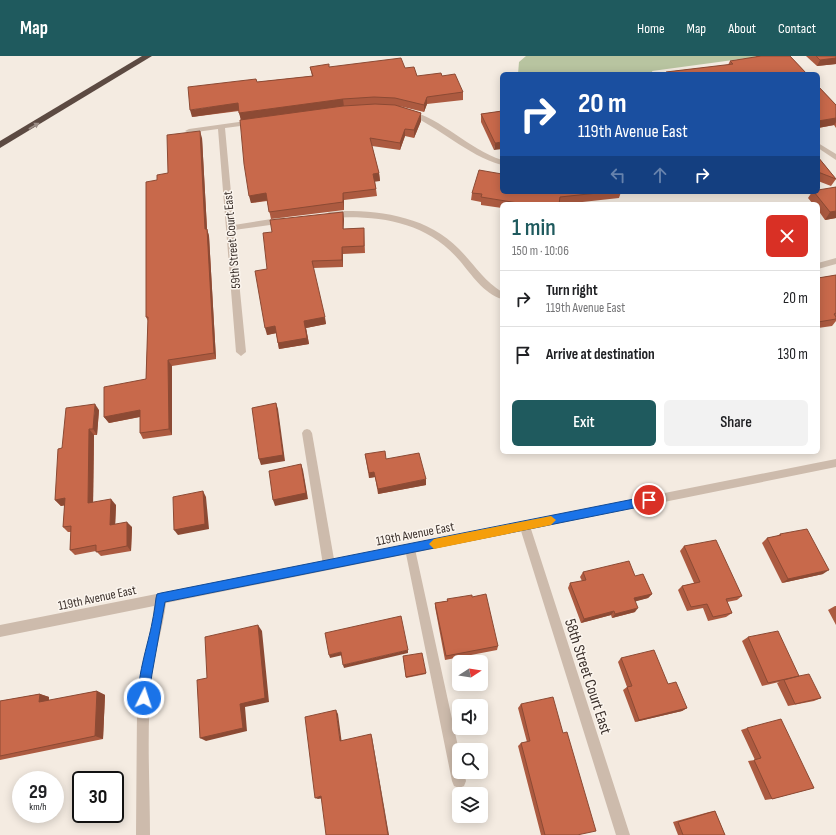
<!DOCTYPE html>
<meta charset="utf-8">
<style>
body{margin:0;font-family:"Sofia Sans Condensed",sans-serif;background:#f2f2f2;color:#202124;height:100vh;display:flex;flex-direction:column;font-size:15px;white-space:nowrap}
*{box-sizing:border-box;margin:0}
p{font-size:13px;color:#757577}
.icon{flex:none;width:22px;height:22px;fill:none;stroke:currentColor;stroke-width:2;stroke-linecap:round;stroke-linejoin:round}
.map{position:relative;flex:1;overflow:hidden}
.panel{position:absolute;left:500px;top:146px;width:320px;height:252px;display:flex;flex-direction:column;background:#fff;border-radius:6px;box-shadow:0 2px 10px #0003}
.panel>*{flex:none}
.top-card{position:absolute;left:500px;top:16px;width:320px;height:122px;border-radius:6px;box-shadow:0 2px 10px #0003;background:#1a4fa0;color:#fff;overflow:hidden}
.needle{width:26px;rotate:78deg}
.fabs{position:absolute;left:452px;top:599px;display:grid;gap:8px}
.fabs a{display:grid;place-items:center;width:36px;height:36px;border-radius:6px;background:#fff;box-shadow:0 2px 10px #0003;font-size:20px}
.speed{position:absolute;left:12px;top:715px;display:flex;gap:8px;font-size:20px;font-weight:700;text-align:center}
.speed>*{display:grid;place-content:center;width:52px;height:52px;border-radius:50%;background:#fff;box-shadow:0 2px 10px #0003;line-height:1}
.speed small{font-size:10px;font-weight:400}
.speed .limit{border:2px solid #111;border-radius:6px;background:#fff;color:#111}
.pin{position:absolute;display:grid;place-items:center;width:34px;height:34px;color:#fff;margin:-17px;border:2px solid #fff;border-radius:50%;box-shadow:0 1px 4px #0007}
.me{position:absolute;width:44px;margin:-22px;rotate:4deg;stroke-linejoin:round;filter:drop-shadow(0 0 3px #0008)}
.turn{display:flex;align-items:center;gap:14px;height:84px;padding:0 12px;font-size:18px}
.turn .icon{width:52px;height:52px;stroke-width:2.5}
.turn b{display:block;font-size:28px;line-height:34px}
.lanes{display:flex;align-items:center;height:38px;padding:0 12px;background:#0003;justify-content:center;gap:20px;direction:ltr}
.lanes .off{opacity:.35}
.round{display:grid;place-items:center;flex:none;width:42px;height:42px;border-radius:6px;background:#f2f2f2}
.summary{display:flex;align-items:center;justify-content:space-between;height:68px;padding:0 12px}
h1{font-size:24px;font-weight:600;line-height:30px;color:#1f5a5e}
.button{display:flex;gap:8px;margin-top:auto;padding:8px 12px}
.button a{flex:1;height:46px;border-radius:6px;background:#1f5a5e;color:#fff;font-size:16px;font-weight:600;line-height:46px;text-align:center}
.button a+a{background:#f2f2f2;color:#202124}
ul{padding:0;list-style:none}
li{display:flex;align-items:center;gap:12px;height:56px;padding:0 12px;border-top:1px solid #e0e0e0}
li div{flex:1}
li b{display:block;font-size:15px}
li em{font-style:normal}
header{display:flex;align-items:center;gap:24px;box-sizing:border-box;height:56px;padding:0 20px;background:#1f5a5e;color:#fff}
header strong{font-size:19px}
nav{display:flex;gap:22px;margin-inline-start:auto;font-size:14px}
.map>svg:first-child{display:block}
.green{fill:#b8c4a0}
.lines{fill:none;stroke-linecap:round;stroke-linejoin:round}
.service{fill:#cdbbac;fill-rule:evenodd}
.minor{fill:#cdbbac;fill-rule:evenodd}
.motorway{fill:#5c4a42;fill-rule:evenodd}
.wall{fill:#ac5a40}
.shaded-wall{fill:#8c4a34}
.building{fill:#c8694b;stroke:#8c4a34}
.oneway{fill:#9c8e87}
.route{fill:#1a73e8;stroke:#114b97}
.slow{fill:#f59e0b}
.labels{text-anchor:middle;stroke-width:3;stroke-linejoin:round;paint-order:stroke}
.street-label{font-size:13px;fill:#3b302b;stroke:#fbf5ee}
.near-street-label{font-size:16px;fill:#3b302b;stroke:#fbf5ee}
</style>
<header>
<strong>Map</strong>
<nav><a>Home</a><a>Map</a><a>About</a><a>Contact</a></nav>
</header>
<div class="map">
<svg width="836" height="779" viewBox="0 0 836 779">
<rect width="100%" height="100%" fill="#f4ebe1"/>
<!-- green -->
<polygon class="green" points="526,0 763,0 652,15 653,18 518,18 519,6"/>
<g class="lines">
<!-- service -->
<g class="service">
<polygon points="307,373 310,374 312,377 335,509 333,513 329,514 325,513 323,509 302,377 304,374"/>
<polygon points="410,488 414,489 415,493 459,695 459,716 464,716 466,725 464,730 459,732 454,730 452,725 405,493 406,489"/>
</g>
<!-- minor -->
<g class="minor">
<path d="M408,54C443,63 468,93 502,104V109C466,99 440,71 406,57L404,56Z"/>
<polygon points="253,64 257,66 256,68 225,72 234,169 284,161 288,164 284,167 234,174 246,296 241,300 236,296 218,73 189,77 185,75 189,73"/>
<polygon points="818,87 836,98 836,104 818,92"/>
<path d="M345,155C385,155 429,162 459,193C473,207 484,225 502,236V243C484,238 471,218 460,205C426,165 378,159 329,162L325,159L329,156Z"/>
<polygon points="836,202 836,208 818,213 818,207"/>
<path d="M836,403V411L531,473L630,779H616L521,475L166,547C163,572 155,595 152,619C146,672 150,726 150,779H136L137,654L140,618L152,567L154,550L0,581V569Z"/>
</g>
<!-- motorway -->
<polygon class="motorway" points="142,0 152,0 0,92 0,85"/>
</g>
<!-- wall -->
<g class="wall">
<polygon points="756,0 790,0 807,18 666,18 666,16 728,9 730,5 756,1"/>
<polygon points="806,0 836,0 836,8 817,10"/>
<polygon points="310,11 405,12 417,20 442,20 463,36 463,44 427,48 424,56 399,50 421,57 421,65 414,82 405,80 400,94 372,90 379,117 380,125 375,125 376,133 377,140 344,144 344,154 271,163 267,145 251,147 241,64 239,55 192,61 257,26 312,20"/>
<polygon points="818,30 836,49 836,72 834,69 818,72"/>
<polygon points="502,55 494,94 481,66 481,58"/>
<polygon points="202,82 207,173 209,180 216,303 172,310 172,379 143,383 140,377 140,361 109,367 104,361 146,323 148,265 146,261 157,124 168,117"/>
<polygon points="818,101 836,123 831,130 818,125"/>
<polygon points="836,131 836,162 825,164 818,154 818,148 813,148 808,142 812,136 818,136"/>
<polygon points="502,136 621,136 619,142 564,148 502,148 502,152 481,149 481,146 471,144 472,137"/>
<polygon points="344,163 343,173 364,172 365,197 343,198 343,211 313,212 326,268 306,272 309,288 279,293 276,277 267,279 272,176"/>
<polygon points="836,219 836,265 832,270 818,272 818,222"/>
<polygon points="99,354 97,379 94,379 93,446 116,449 115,468 132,471 131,495 101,500 96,495 75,499 70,494 71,476 68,476 63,471 65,449 61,450 55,444 62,392"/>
<polygon points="365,398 386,403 426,429 378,438 375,421 369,422"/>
<polygon points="780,478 823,518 782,527 762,487 767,482 777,480"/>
<polygon points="684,490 742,540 737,544 727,546 732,557 726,561 708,565 703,552 687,555 678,534 682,530 694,527 680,495"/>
<polygon points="583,516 635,520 652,538 648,542 635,545 635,556 612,562 611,559 581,567 568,532 570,527 582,525 580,521"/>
<polygon points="447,543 498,590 497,594 445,604 435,551 435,547 447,545"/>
<polygon points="835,550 836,550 836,569 828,554"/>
<polygon points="748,581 799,620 821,642 814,645 788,650 777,627 779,626 762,630 742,585"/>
<polygon points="403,600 426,617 426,618 406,622"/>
<polygon points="621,602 668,628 687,652 682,655 635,666 623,634 627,631 618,606"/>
<polygon points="97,635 105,639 103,683 0,704 0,645 40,638 49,641 49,645"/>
<polygon points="521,648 563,677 577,779 541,779 518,690 521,687 527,686 518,652"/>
<polygon points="747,672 814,732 772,743 765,744 748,705 755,704 741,674"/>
<polygon points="715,755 725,779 678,779 673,766 709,756"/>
</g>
<!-- shaded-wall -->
<g class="shaded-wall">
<polygon points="836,2 836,8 817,10 820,4"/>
<polygon points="427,41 427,48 424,56 424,49"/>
<polygon points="343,43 344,51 241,64 239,57"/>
<polygon points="238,47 240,54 192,61 190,54"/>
<polygon points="421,57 421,65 414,82 414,74"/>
<polygon points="836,62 836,66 834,69 818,72 818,65"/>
<polygon points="405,73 405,80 400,94 400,87"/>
<polygon points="200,75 202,82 207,173 209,180 216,303 214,297 205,173"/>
<polygon points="502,86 502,93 494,94 495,87"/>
<polygon points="379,117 380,125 373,126 373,118"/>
<polygon points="266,137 268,144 251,147 249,140"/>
<polygon points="343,137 344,144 344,154 343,146"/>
<polygon points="836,155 836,162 825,164 830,156"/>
<polygon points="343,156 344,163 343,180"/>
<polygon points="342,191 343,198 343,211 342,204"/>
<polygon points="325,261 326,268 306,272 309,288 279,293 278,287 304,265"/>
<polygon points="275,270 277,277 267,279 265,272"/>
<polygon points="168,304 172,310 172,379 169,373"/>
<polygon points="276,347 278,353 285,405 261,409 259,403"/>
<polygon points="95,348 99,354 97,379 93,373"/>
<polygon points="140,354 144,360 109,367 104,361"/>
<polygon points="89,373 94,379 93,452 88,447"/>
<polygon points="301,408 303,414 308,443 275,450 273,444"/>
<polygon points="374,416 375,421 369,422 369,417"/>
<polygon points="426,423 426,429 378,438 378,433"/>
<polygon points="203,435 206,441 209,473 178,479 174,474"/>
<polygon points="65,442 71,448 61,450 55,444"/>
<polygon points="111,443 116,449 115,474 110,469"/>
<polygon points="127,466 132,471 131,495 127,490"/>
<polygon points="829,514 823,518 782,527 788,523"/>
<polygon points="652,538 648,542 630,547 634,542"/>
<polygon points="638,552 635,556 612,562 615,558"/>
<polygon points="614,555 611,559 581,567 584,563"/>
<polygon points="258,569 262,575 269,646 245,651 247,675 206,685 200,682 240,648"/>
<polygon points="408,594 408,597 344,612 343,609"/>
<polygon points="341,596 343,599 330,602 329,599"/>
<polygon points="97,635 105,639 103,683 95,680"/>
<polygon points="40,638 49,641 48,650 39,646"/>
<polygon points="687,652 682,655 635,666 639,664"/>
<polygon points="336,654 338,658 342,688 340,685"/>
<polygon points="371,678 372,681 389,779 388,779"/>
<polygon points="321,740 324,742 318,743 315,742"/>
</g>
<!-- building -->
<g class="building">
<polygon points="761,0 790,0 807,18 668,18 666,16 733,8 730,5"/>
<polygon points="816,0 836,0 836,2 820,4"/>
<polygon points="401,2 405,12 414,11 417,20 441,17 442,20 455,18 463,36 427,41 424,49 395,42 374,41 343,43 239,57 238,47 190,54 188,31 256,23 257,26 313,20 310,11 329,8 329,11"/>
<polygon points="818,30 836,49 836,62 818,65"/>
<polygon points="375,48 395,49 421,57 414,74 405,73 400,87 370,82 379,117 373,118 376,133 343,137 343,146 269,156 266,137 249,140 244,108 240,64 343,50"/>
<polygon points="502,55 502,86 495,87 481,58"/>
<polygon points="200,75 205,173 207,173 214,297 168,304 169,373 140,377 140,354 104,361 104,331 146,323 148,261 146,261 146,126 157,124 157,119 168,117 167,79"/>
<polygon points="818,101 836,123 818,116"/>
<polygon points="479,114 502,118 502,136 607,136 560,141 559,148 524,148 481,141 482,138 472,137"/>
<polygon points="836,131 836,155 830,156 814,136 818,136 818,134"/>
<polygon points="343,156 343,173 364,172 364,190 342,191 342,204 312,205 325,261 304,265 307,282 278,287 275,270 265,272 255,215 267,213 263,177 272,176 270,164"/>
<polygon points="836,219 836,257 834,258 836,261 836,263 818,266 818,222"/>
<polygon points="276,347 283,399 259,403 252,352"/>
<polygon points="95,348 93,373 89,373 88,447 111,443 110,469 127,466 127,490 96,496 96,489 70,494 71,470 63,471 65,442 55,444 58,393 62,392 66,352"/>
<polygon points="385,395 386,403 419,397 426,423 378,433 374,416 369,417 365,398"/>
<polygon points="301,408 306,437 273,444 269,415"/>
<polygon points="203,435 205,468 174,474 173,441"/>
<polygon points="807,473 829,514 788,523 767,482 781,479 780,478"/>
<polygon points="716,484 742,540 726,543 732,557 713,561 707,548 691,551 682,530 700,526 684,490"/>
<polygon points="629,505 635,520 643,518 652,538 634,542 638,552 615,558 614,555 584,563 570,527 586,524 583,516"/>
<polygon points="486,538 498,590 446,600 435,547 448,545 447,543 472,539 472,541"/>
<polygon points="401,560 408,594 343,609 341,596 329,599 325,577"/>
<polygon points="258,569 265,642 240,648 243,672 200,682 197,624 207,622 205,581"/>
<polygon points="778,575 799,620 809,618 821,642 795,648 784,624 799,620 768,627 748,581"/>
<polygon points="654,594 668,628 676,626 687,652 639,664 627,631 632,630 621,602"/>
<polygon points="422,597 426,617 406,621 403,600"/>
<polygon points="97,635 95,680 0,700 0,645 40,638 39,646"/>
<polygon points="553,641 563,677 567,676 596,775 577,779 545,779 521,687 530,685 521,648"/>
<polygon points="336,654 340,685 371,678 388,779 326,779 321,740 315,742 305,661"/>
<polygon points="781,663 814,732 772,743 754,704 761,702 747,672"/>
<polygon points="715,755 725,779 683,779 678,766"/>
</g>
<!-- one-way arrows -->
<defs><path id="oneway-solid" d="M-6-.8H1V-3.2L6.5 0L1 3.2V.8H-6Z"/></defs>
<use class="oneway" href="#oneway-solid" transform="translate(34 70) rotate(-30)"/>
<!-- route -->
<path class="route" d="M649,440L654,444L649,449L165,546L152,618L148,646L144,647L140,646C134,629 149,585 152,567C154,558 155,550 156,542L157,538L161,537Z"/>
<!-- slow -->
<polygon class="slow" points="551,460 556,464 551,469 434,493 429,488 434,483"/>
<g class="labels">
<!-- street labels -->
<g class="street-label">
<text transform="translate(231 184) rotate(-95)" y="5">59th Street Court East</text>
<text transform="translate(415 477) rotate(-11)" y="5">119th Avenue East</text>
<text transform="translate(97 541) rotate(-12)" y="5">119th Avenue East</text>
</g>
<!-- near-street labels -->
<g class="near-street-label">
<text transform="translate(589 620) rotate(72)" y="6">58th Street Court East</text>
</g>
</g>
</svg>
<div class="fabs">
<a><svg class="needle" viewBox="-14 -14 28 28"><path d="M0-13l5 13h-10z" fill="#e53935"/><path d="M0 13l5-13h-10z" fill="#757577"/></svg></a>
<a><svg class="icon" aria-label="sound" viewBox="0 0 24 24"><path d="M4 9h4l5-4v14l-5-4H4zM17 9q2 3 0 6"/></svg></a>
<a><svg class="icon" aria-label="search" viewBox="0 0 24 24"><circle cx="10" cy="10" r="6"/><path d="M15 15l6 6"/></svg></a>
<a><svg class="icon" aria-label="layers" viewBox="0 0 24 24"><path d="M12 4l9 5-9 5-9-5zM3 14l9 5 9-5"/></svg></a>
</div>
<div class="speed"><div>29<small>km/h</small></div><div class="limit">30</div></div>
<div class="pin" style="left:649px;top:444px;background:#d93025"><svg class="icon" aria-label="arrive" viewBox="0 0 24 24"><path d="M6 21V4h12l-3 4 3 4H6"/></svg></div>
<svg class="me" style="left:144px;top:642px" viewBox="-20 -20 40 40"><circle r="17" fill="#1a73e8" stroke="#fff" stroke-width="3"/><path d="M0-11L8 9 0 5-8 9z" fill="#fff"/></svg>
<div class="top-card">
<div class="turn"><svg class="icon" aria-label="right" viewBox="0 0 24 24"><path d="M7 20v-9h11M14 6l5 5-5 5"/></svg><div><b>20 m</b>119th Avenue East</div></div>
<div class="lanes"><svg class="icon off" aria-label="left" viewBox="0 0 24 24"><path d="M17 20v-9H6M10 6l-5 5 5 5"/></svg><svg class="icon off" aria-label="ahead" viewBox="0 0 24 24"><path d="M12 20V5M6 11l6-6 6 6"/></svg><svg class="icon" aria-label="right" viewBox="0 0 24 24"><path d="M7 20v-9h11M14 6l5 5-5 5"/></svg></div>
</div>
<section class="panel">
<div class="summary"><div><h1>1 min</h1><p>150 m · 10:06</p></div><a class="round" style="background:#d93025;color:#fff"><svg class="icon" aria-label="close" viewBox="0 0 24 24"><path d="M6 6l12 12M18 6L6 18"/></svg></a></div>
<ul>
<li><svg class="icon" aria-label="right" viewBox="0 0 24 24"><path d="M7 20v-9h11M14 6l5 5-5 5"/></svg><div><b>Turn right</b><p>119th Avenue East</p></div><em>20 m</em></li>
<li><svg class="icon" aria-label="arrive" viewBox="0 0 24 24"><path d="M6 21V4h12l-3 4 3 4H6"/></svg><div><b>Arrive at destination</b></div><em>130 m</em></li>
</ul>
<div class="button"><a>Exit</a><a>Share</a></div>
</section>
</div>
